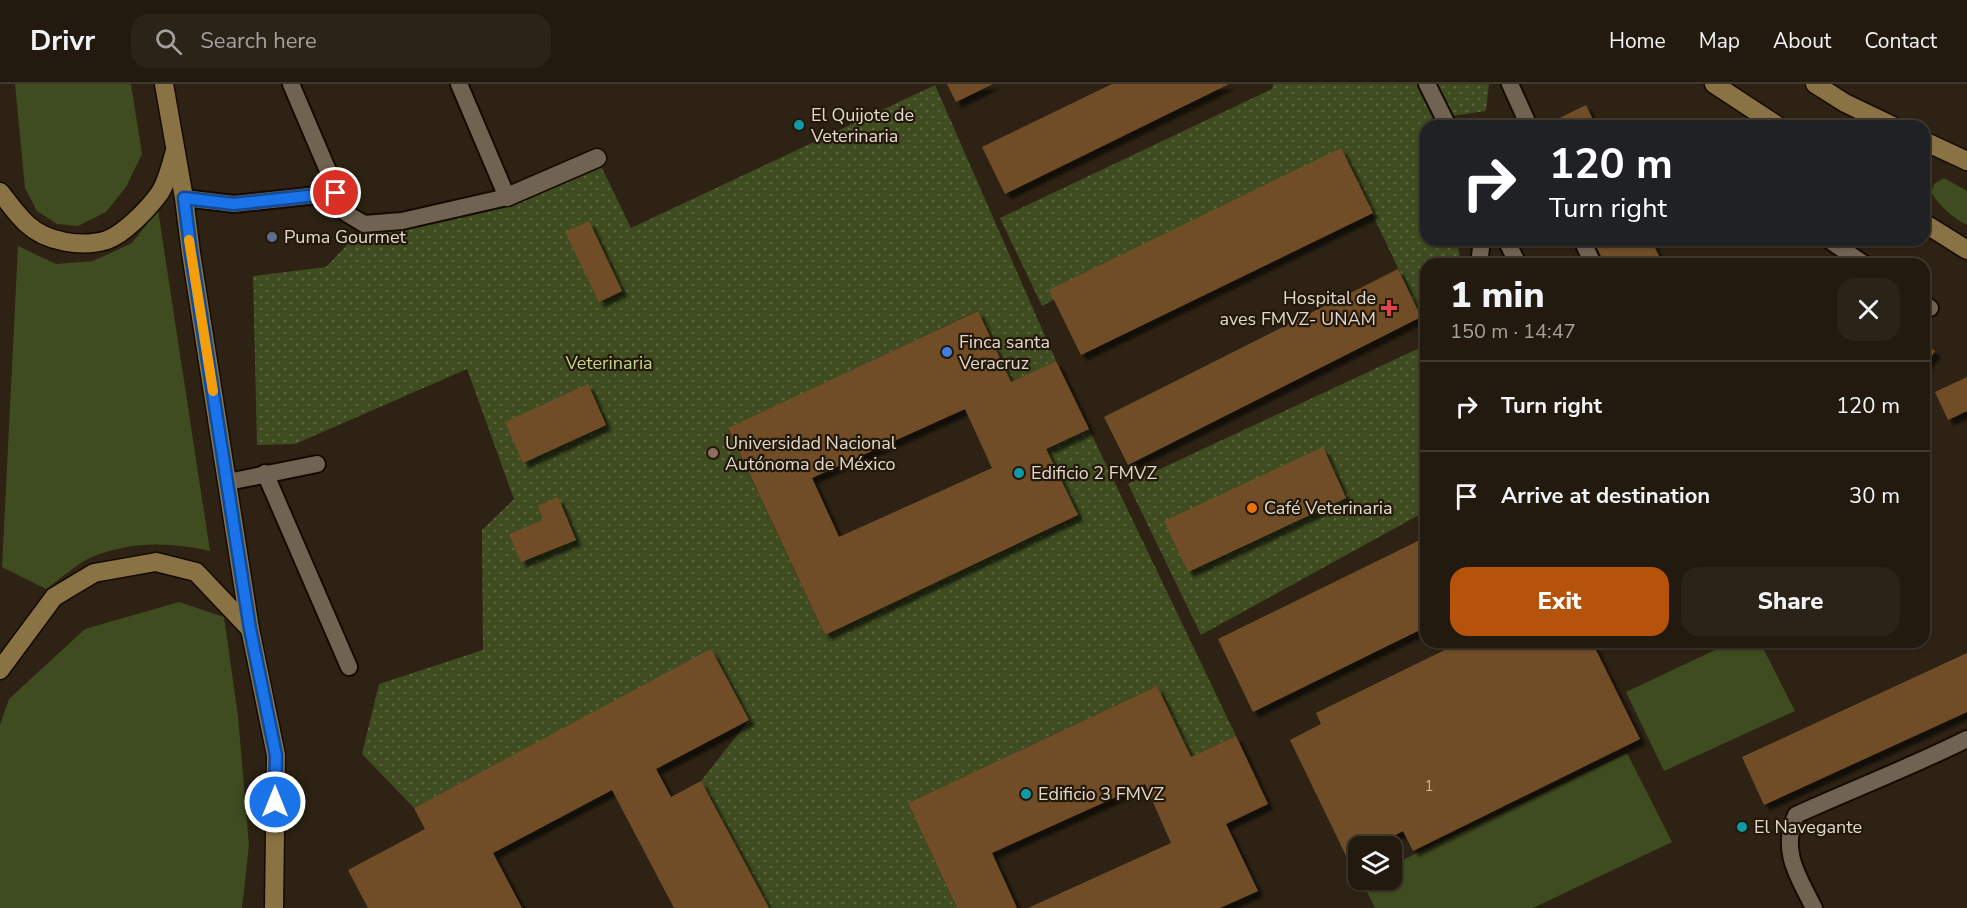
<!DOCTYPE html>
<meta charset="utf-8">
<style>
body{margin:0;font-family:"Nunito Sans",sans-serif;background:#2a2317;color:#f1f3f6;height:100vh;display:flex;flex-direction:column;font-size:22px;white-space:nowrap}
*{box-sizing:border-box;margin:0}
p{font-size:20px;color:#a2a19e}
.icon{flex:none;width:33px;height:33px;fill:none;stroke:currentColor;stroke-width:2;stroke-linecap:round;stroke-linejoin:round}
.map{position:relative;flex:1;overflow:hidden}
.sheet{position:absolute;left:1420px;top:174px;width:510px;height:390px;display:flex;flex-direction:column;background:#221a0e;border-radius:18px;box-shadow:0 2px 4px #0004,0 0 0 2px #3f382e}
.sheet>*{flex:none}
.top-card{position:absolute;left:1420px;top:36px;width:510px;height:126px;border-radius:18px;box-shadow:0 2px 4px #0004,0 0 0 2px #3f382e;background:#202124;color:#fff;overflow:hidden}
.fabs{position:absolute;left:1348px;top:752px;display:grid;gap:12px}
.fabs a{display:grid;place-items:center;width:54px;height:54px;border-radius:12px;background:#221a0e;box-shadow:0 2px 4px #0004,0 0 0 2px #3f382e;font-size:30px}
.pin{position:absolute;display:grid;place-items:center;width:51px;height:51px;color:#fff;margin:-26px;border:3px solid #fff;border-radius:50%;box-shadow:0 2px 6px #0007}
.me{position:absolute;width:66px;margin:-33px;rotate:0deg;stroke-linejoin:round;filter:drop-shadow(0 0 4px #0008)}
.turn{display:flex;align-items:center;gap:21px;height:126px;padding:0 30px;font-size:27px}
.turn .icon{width:78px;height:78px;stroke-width:2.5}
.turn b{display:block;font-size:42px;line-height:51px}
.round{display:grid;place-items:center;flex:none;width:63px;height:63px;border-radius:18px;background:#2a2317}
.overview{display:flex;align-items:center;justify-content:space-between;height:102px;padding:0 30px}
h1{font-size:36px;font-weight:800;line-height:45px}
.cta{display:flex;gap:12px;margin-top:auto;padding:12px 30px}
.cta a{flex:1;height:69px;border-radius:18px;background:#b45309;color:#fff;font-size:24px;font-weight:800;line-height:69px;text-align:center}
.cta a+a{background:#2a2317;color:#f1f3f6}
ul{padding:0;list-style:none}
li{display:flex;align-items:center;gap:18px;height:90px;padding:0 30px;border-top:2px solid #3f382e}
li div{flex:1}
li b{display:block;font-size:22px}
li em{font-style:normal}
header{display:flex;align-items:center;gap:36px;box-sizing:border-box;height:84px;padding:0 30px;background:#221a0e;border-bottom:2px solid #3f382e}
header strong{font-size:28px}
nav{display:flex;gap:33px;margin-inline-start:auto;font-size:21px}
.search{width:420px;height:54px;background:#2a2317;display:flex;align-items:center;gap:15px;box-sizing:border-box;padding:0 21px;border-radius:18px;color:#a2a19e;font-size:22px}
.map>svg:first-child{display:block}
.grass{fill:#3f4c1f}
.park{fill:url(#park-dots)}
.building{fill:#704e28;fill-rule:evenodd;filter:url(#shadow)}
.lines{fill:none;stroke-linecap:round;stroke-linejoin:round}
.lane-casing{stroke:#150b01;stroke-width:20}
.street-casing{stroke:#150b01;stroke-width:21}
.secondary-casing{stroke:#150b01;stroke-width:21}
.lane{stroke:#706352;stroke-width:16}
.street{stroke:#706352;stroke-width:18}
.secondary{stroke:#897344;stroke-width:18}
.route-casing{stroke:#114b97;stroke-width:15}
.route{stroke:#1a73e8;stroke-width:10}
.slow{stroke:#f59e0b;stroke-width:10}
.culture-dot{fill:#0f9aa8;stroke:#241809;stroke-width:2}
.service-dot{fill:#5c6f8a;stroke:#241809;stroke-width:2}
.health-dot{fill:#e0444e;stroke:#241809;stroke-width:2}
.shop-dot{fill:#3f7fe0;stroke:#241809;stroke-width:2}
.education-dot{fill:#8d6e63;stroke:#241809;stroke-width:2}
.food-dot{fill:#e8710a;stroke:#241809;stroke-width:2}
.labels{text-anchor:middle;stroke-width:4.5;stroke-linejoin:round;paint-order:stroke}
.number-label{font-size:15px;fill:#c5b6a6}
.poi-label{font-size:18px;fill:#e1d9d0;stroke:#241809;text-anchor:start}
.park-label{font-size:18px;fill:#c1d88e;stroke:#241809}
</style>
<header>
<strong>Drivr</strong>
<div class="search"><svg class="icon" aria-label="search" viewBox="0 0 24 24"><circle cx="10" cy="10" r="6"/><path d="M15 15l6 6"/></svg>Search here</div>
<nav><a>Home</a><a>Map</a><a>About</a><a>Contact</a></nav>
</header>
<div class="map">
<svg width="1967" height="824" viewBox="0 0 1967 824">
<defs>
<pattern id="park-dots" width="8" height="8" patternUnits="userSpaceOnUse" patternTransform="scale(1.5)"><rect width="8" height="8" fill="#3f4c1f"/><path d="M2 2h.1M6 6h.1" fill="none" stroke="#5a653e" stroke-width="1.8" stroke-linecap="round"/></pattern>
<filter id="shadow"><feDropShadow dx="5.5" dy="5.5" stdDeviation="1.5" flood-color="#0009"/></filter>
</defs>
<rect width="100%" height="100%" fill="#2d2213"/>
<!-- grass -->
<g class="grass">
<polygon points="15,0 131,0 142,70 126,103 106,128 78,142 57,140 37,127 25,104"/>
<path d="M1944,94L1967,107V141C1953,134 1939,122 1931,108L1934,100Z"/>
<path d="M158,126L210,467C170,458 131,457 92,473C76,480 61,495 46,505L2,483L18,162L56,180L93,177L132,159Z"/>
<polygon points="179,518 224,533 238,632 249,761 242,824 0,824 0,641 9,615 85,545"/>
<polygon points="1732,558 1760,558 1795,627 1664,687 1626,608"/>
<polygon points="1627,669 1672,758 1533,824 1375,824 1361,796 1392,795 1392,781"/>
</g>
<!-- park -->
<g class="park">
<polygon points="1273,0 1489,0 1486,27 1430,35 1432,42 1426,42 1426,156 1457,156 1461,180 1426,180 1426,243 1341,64 1042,222 1000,134 1272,5"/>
<polygon points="935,1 1056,277 1011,298 977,227 728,345 825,551 1078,432 1046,365 1089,345 1236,652 1191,673 1157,602 908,719 957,824 769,824 701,697 749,636 711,566 414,724 362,670 379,600 483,566 482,446 514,415 467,285 295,360 257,361 253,192 326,183 365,142 403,139 597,74 631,144"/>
<polygon points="1426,261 1426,427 1201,551 1128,400"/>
</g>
<!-- building -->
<g class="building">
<polygon points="947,0 993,0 956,18"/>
<polygon points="1112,0 1229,0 1005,110 982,63"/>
<polygon points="1586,21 1596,42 1543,42"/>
<polygon points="1341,64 1373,129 1081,271 1049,206"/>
<polygon points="589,137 622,207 599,218 565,148"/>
<polygon points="1593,156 1651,156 1663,180 1605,180"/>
<polygon points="1398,185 1421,233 1128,381 1104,333"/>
<path d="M978,227L1011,298L1056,277L1089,345L1046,365L1078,431L825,551L728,344ZM965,325L992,384L839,453L812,394Z"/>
<polygon points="1924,260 1935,267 1924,284"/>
<polygon points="1967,293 1967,327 1948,336 1935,308"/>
<polygon points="588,300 606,341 523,379 505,338"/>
<polygon points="1323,363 1346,414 1188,488 1164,437"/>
<polygon points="558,413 576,456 521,478 509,450 543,436 538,422"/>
<polygon points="1426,453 1426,543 1253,628 1218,555"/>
<polygon points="1461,558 1592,558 1640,655 1413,767 1403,747 1382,758 1384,762 1359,762 1359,778 1351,782 1290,656 1321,640 1316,629"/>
<polygon points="711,565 749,636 656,685 671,713 701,697 769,824 674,824 612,706 493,769 522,824 368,824 348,786 425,745 414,724"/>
<polygon points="1967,569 1967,628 1764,721 1742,673"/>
<polygon points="1157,602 1191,673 1236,652 1268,720 1226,740 1258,807 1220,824 1028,824 1171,759 1145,700 992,769 1017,824 957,824 908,719"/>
</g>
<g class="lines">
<defs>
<g id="lane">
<polyline points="291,0 346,129 364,140 402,137 507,113 459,0"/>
<polyline points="1427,0 1448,42"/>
<polyline points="1510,0 1529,42"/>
<polyline points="184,114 234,120 336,109"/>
<polyline points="1506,156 1518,180"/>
<polyline points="1582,156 1593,180"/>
<polyline points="1829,156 1864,180"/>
<polyline points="1479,180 1482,156"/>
<polyline points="1924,221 1930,224"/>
<polyline points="265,389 349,583"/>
<polyline points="228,398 317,380"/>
<path d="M1814,824C1798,792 1780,767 1796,731C1853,705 1911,683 1967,655"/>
</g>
<polyline id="street" points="507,113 597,74"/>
<g id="secondary">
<polyline points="164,0 184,114 191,169 250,545 276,671 274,824"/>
<polyline points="1714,0 1778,42"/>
<polyline points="1815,0 1845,19 1893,42"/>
<polyline points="1924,57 1967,77"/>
<path d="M0,108C9,119 17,131 27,140C46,158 82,164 107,156C124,150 148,125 159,110C167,99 171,80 175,67"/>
<polyline points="1924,139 1967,166"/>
<polyline points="0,586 54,513 94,489 156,478 196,488 250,545"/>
</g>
</defs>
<!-- lane casing -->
<use href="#lane" class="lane-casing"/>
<!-- street casing -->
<use href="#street" class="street-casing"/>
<!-- secondary casing -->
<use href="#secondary" class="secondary-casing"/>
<!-- lane -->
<use href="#lane" class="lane"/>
<!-- street -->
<use href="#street" class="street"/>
<!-- secondary -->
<use href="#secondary" class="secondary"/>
</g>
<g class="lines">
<defs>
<polyline id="route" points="275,718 276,671 250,545 191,169 184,114 234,120 336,109"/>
</defs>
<!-- route casing -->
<use href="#route" class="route-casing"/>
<!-- route -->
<use href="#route" class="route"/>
<!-- slow -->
<polyline class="slow" points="189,156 213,307"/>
</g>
<!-- markers -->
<g class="culture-dot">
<circle cx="799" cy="41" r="6"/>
<circle cx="1019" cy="389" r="6"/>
<circle cx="1026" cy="710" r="6"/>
<circle cx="1742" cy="743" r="6"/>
</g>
<circle class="service-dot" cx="272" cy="153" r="6"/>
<path class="health-dot" d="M1386 215h6v6h6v6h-6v6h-6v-6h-6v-6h6z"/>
<circle class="shop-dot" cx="947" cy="268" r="6"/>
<circle class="education-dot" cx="713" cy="369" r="6"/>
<circle class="food-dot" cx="1252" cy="424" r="6"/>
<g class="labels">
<!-- number labels -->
<g class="number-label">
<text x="1429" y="707">1</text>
</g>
<!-- poi labels -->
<g class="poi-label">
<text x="811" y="37">El Quijote de<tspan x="811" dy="21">Veterinaria</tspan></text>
<text x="284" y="159">Puma Gourmet</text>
<text x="1376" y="220" text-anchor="end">Hospital de<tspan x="1376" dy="21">aves FMVZ- UNAM</tspan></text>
<text x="959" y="264">Finca santa<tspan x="959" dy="21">Veracruz</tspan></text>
<text x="725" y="365">Universidad Nacional<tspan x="725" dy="21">Autónoma de México</tspan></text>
<text x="1031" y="395">Edificio 2 FMVZ</text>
<text x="1264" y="430">Café Veterinaria</text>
<text x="1038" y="716">Edificio 3 FMVZ</text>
<text x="1754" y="749">El Navegante</text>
</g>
<!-- park labels -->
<g class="park-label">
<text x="609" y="285">Veterinaria</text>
</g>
</g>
</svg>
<div class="fabs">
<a><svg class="icon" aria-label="layers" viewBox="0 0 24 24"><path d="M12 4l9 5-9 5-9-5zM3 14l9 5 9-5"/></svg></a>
</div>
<div class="pin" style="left:336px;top:109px;background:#d93025"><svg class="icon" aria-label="arrive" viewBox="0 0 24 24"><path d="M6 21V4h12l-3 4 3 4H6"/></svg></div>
<svg class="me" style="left:275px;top:718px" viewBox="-20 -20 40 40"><circle r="17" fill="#1a73e8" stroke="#fff" stroke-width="3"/><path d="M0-11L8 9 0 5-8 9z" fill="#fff"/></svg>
<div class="top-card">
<div class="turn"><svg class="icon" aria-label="right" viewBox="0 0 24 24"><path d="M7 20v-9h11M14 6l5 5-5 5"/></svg><div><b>120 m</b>Turn right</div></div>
</div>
<section class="sheet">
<div class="overview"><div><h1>1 min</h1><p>150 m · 14:47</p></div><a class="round"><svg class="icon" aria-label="close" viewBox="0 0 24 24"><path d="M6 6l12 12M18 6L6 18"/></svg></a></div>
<ul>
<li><svg class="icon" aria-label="right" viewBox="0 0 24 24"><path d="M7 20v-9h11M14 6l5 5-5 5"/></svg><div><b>Turn right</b></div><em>120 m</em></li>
<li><svg class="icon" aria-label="arrive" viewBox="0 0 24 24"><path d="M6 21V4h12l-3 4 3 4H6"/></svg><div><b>Arrive at destination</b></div><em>30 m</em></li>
</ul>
<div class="cta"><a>Exit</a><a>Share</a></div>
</section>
</div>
